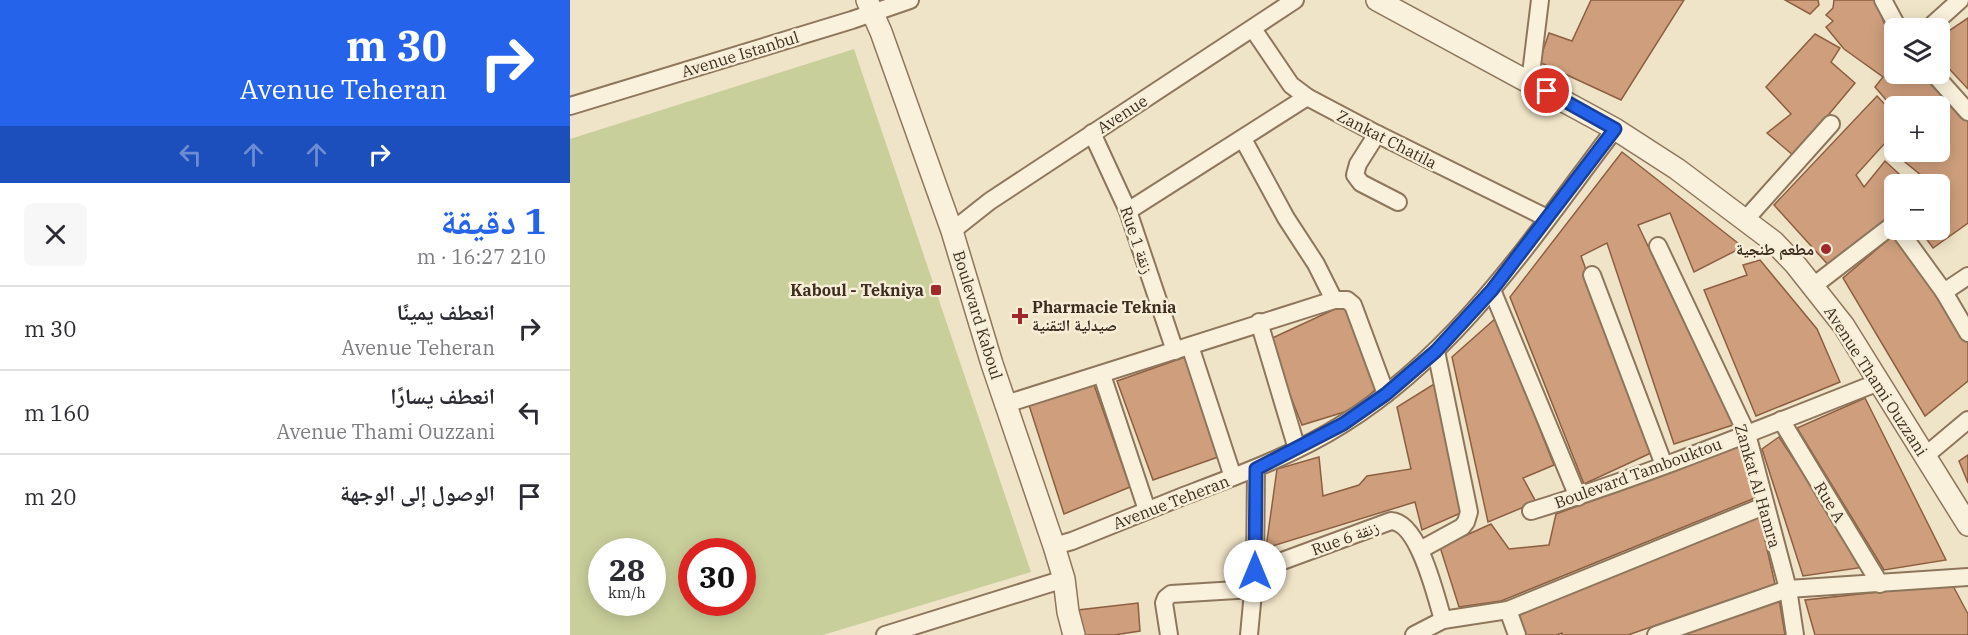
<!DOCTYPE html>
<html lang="ar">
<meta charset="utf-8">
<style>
body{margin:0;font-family:"IBM Plex Serif","Noto Naskh Arabic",serif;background:#f7f7f7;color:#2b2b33;direction:rtl;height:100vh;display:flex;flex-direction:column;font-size:22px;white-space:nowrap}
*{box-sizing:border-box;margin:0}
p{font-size:20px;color:#7c7c81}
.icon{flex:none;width:33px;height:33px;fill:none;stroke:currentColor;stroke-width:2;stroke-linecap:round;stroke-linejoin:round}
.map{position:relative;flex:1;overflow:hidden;direction:ltr}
.panel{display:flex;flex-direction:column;background:#fff;width:570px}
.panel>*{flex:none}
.banner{background:#2563eb;color:#fff;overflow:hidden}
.buttons{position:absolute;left:1314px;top:18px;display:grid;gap:12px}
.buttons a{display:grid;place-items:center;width:66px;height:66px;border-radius:9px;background:#fff;box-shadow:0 3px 15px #0003;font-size:30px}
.speed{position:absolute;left:18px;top:538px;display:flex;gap:12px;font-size:30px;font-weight:700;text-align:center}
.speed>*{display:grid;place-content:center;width:78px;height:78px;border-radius:50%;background:#fff;box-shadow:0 3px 15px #0003;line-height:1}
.speed small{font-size:15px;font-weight:400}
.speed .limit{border:9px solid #d22;background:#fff;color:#111}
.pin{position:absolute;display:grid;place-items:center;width:51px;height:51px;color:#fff;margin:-26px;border:3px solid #fff;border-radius:50%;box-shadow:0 2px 6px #0007}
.me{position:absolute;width:66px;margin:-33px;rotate:0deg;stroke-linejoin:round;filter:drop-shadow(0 0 4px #0008)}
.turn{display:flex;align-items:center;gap:21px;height:126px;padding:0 24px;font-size:27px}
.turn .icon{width:78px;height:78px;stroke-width:2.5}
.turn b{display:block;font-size:42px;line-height:51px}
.lanes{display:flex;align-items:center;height:57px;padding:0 24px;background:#0003;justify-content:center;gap:30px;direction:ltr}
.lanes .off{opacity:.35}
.round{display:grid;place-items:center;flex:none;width:63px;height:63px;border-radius:9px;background:#f7f7f7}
.head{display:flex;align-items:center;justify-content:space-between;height:102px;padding:0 24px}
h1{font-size:36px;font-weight:800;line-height:45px;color:#2563eb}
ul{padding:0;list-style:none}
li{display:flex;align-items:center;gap:18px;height:84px;padding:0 24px;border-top:2px solid #e1e1e2}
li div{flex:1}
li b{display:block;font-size:22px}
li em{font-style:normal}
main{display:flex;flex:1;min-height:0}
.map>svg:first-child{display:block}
.green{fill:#c9cf9b;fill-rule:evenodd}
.building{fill:#cf9f7d;stroke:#8d5f41;stroke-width:1.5}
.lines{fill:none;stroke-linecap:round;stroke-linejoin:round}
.minor-casing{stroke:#8d765c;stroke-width:20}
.tertiary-casing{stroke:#8d765c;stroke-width:24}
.minor{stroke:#faf1dc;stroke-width:16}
.tertiary{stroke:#faf1dc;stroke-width:21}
.route-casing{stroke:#184099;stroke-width:15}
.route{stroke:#2563eb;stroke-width:10}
.poi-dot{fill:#9e2a2b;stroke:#f7eed8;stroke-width:2}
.labels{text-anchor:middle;stroke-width:5;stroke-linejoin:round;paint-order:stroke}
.street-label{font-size:16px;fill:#3d2e20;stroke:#f7eed8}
.poi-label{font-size:16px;font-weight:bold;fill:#3d2e20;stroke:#f7eed8;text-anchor:end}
</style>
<main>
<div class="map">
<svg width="1398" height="635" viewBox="0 0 1398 635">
<rect width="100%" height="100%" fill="#f0e4c8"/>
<!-- green -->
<path class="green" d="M284,49L461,572L253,635H0V139ZM32,552H82V603H32ZM122,552H172V603H122Z"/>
<!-- building -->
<g class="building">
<polygon points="1021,0 1114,0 1051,100 969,62 979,33 1002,41"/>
<polygon points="1215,0 1248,0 1249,5 1240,14"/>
<polygon points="1264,0 1306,0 1314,23 1324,36 1324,74 1360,74 1398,119 1398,223 1363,248 1350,230 1370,230 1370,184 1362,184 1319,149 1324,140 1324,152 1370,152 1370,106 1324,106 1324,109 1305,87 1313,77 1274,49 1256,27 1263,21 1256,15 1263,8"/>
<polygon points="1398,18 1398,89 1370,59 1370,37"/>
<polygon points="1245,34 1270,48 1261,62 1285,83 1224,156 1197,133 1221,114 1196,87"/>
<polygon points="1307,96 1324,114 1324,133 1286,175 1294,187 1315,161 1340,184 1324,184 1324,212 1261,268 1204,205"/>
<polygon points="1052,152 1173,247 1124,272 1100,213 1068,225 1163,425 1104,444 1037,243 1011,256 1083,452 1014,484 940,297"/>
<polygon points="1327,232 1398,342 1398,381 1355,416 1273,278"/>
<polygon points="1190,260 1247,329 1270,382 1186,416 1134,290 1177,275 1173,265"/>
<polygon points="780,302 808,387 784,409 732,425 698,340"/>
<polygon points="926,318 984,465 953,478 966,502 918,522 882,357"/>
<polygon points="618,356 651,456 583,480 547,381"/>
<polygon points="869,381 893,512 852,530 845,502 696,548 707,469 749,457 753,496 789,485 797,476 841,469 827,407"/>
<polygon points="523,382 560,487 494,514 458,402"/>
<polygon points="1295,398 1376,560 1314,570 1227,428"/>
<polygon points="1209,437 1295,567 1233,576 1192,449"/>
<polygon points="1174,445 1185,498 931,601 889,607 870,547 921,524 939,549 979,545 986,514"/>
<polygon points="1398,455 1398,483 1389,461"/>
<polygon points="1189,514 1205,584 1058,635 992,635 992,633 986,635 952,635 946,615"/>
<polygon points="1382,584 1398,614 1398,635 1245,635 1235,600"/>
<polygon points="1209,599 1215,635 1105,635"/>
<polygon points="568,603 570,631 544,635 514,635 508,610"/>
</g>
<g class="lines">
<defs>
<g id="minor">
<polyline points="1313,0 1328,28"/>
<polyline points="1359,28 1390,0"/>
<polyline points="683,29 721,85 737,97 807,134 977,218"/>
<polyline points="1364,74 1398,112"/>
<polyline points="960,82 970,0"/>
<polyline points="0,106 282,20 340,0"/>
<polyline points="522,133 558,211 605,351"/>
<polyline points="807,134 788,164 785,175 791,183 828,202"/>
<polyline points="673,139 716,218 746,264 764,300"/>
<polyline points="558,211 737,97"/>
<polyline points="1176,219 1261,124"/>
<polyline points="1329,230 1374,292 1398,333"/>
<polyline points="382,231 420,201 725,0"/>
<polyline points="1088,246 1177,434 1218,589 1225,635"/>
<polyline points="1022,275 1094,465"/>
<polyline points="1242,287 1320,227 1324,227"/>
<polyline points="922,290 1008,497"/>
<polyline points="1374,292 1398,276"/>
<polyline points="689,322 727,449"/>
<polyline points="620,346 663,477"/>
<polyline points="532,375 577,510"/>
<polyline points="436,404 764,300 777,300 783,305 816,394"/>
<polyline points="1211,420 1310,584"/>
<polyline points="1355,456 1398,420"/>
<path d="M961,511C1079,475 1194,427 1309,382"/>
<path d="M484,546L502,541C540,526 578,510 616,495C669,475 724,455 773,424C889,352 964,235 1045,129"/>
<polyline points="850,550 892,527 896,522 899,512 866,351"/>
<path d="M685,571L821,521C849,522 866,597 873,620"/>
<polyline points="938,610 947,635"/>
<polyline points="315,635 494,579"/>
<polyline points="599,635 594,603 596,598 601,594 683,589"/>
<polyline points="679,635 685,571 686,469"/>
<polyline points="844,635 873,620 938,610 1194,506"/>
<polyline points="1086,635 1218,589 1398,577"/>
</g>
<g id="tertiary">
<polyline points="297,0 311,32 382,231 422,364 484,546 494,579 498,612 504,635"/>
<polyline points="807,0 1045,129 1107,169 1204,242 1225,264 1274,326 1398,525"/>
</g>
</defs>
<!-- minor casing -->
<use href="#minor" class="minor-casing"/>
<!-- tertiary casing -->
<use href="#tertiary" class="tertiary-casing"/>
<!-- minor -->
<use href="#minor" class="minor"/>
<!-- tertiary -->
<use href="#tertiary" class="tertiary"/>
</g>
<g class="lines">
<defs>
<polyline id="route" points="685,571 686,469 773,424 816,394 866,351 922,290 1045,129 977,91"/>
</defs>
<!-- route casing -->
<use href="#route" class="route-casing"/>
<!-- route -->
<use href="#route" class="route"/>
</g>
<!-- markers -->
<g class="poi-dot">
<circle cx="1256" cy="249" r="6"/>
<rect x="360" y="284" width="12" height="12" rx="3"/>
<path d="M447 307h6v6h6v6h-6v6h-6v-6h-6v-6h6z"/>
</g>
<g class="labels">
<!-- street labels -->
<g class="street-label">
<text transform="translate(170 54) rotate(-17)" y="6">Avenue Istanbul</text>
<text transform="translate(552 114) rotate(-33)" y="6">Avenue</text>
<text transform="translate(817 139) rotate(27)" y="6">Zankat Chatila</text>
<text transform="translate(567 240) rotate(71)" y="6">Rue 1 زنقة</text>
<text transform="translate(408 315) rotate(73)" y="6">Boulevard Kaboul</text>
<text transform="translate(1306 381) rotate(57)" y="6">Avenue Thami Ouzzani</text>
<text transform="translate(1068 473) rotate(-20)" y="6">Boulevard Tambouktou</text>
<text transform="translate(1188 486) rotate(74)" y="6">Zankat Al Hamra</text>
<text transform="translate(601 502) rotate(-21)" y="6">Avenue Teheran</text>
<text transform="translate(1260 502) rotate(59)" y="6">Rue A</text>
<text transform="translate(775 538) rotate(-20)" y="6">Rue 6 زنقة</text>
</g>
<!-- poi labels -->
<g class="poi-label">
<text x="1244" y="255">مطعم طنجية</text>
<text x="354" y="296">Kaboul - Tekniya</text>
<text x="462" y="313" text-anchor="start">Pharmacie Teknia<tspan x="462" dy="18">صيدلية التقنية</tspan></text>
</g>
</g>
</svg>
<div class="buttons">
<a><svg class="icon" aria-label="layers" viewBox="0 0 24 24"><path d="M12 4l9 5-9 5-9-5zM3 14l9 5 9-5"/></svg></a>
<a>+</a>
<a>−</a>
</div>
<div class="speed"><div>28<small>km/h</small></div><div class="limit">30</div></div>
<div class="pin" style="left:977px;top:91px;background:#d93025"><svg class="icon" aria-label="arrive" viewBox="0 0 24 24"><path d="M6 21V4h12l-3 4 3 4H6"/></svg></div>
<svg class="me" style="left:685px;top:571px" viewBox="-20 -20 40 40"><circle r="19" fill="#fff"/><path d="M0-13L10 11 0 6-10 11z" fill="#2563eb"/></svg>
</div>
<section class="panel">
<div class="banner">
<div class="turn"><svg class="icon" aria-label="right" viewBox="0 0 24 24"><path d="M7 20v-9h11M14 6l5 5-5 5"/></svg><div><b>30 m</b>Avenue Teheran</div></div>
<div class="lanes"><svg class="icon off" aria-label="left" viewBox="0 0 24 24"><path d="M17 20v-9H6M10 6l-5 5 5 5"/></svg><svg class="icon off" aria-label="ahead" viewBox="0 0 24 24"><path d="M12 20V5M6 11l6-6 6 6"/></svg><svg class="icon off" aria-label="ahead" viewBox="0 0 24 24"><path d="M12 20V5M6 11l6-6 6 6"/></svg><svg class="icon" aria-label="right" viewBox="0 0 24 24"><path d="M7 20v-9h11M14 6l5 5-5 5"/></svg></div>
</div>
<div class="head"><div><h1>1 دقيقة</h1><p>210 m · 16:27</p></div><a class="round"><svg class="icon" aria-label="close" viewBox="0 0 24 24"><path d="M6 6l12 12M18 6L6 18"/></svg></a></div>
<ul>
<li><svg class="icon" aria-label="right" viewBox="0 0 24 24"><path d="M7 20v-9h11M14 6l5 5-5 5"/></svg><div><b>انعطف يمينًا</b><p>Avenue Teheran</p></div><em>30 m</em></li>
<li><svg class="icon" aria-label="left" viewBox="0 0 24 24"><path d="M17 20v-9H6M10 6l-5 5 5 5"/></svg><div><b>انعطف يسارًا</b><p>Avenue Thami Ouzzani</p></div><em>160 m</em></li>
<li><svg class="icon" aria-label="arrive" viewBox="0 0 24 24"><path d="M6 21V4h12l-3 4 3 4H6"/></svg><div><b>الوصول إلى الوجهة</b></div><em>20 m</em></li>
</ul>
</section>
</main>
